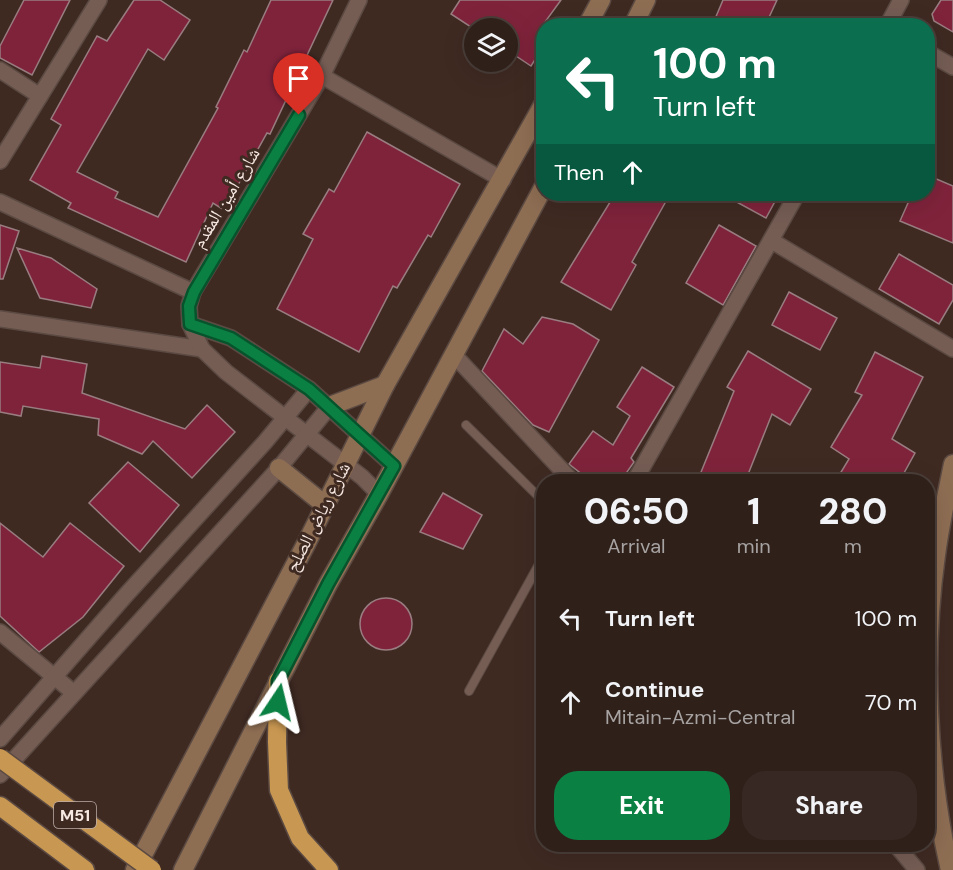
<!DOCTYPE html>
<meta charset="utf-8">
<style>
body{margin:0;font-family:"DM Sans","Noto Naskh Arabic",sans-serif;background:#372823;color:#f1f3f6;height:100vh;display:flex;flex-direction:column;font-size:22px;white-space:nowrap}
*{box-sizing:border-box;margin:0}
p{font-size:20px;color:#a7a3a2}
.icon{flex:none;width:33px;height:33px;fill:none;stroke:currentColor;stroke-width:2;stroke-linecap:round;stroke-linejoin:round}
.map{position:relative;flex:1;overflow:hidden}
.drawer{position:absolute;left:536px;top:474px;width:399px;height:378px;display:flex;flex-direction:column;background:#2f201a;border-radius:24px;box-shadow:0 6px 24px #0002,0 0 0 2px #4a3e39}
.drawer>*{flex:none}
.top-card{position:absolute;left:536px;top:18px;width:399px;height:183px;border-radius:24px;box-shadow:0 6px 24px #0002,0 0 0 2px #4a3e39;background:#0b6e4f;color:#fff;overflow:hidden}
.tools{position:absolute;left:464px;top:18px;display:grid;gap:12px}
.tools a{display:grid;place-items:center;width:54px;height:54px;border-radius:50%;background:#2f201a;box-shadow:0 6px 24px #0002,0 0 0 2px #4a3e39;font-size:30px}
.pin{position:absolute;display:grid;place-items:center;width:51px;height:51px;color:#fff;margin:-62px -26px;border-radius:50% 50% 50% 0;rotate:-45deg;box-shadow:0 0 6px #0007}
.pin .icon{rotate:45deg}
.me{position:absolute;width:66px;margin:-33px;rotate:10deg;stroke-linejoin:round;filter:drop-shadow(0 0 4px #0008)}
.turn{display:flex;align-items:center;gap:21px;height:126px;padding:0 18px;font-size:27px}
.turn .icon{width:78px;height:78px;stroke-width:2.5}
.turn b{display:block;font-size:42px;line-height:51px}
.then{display:flex;align-items:center;height:57px;padding:0 18px;background:#0003;gap:12px;font-size:22px}
.eta{display:flex;justify-content:space-evenly;align-items:center;height:102px;text-align:center}
.eta b{font-size:36px;font-weight:800;line-height:42px}
.button{display:flex;gap:12px;margin-top:auto;padding:12px 18px}
.button a{flex:1;height:69px;border-radius:24px;background:#0b8043;color:#fff;font-size:24px;font-weight:800;line-height:69px;text-align:center}
.button a+a{background:#372823;color:#f1f3f6}
ul{padding:0;list-style:none}
li{display:flex;align-items:center;gap:18px;height:84px;padding:0 18px}
li div{flex:1}
li b{display:block;font-size:22px}
li em{font-style:normal}
.map>svg:first-child{display:block}
.building{fill:#7f233b;stroke:#997d81;stroke-width:1.5}
.lines{fill:none;stroke-linecap:round;stroke-linejoin:round}
.lane-casing{stroke:#5b4a42;stroke-width:10}
.street-casing{stroke:#5b4a42;stroke-width:18}
.secondary-casing{stroke:#5b4a42;stroke-width:21}
.highway-casing{stroke:#5b4a42;stroke-width:21}
.lane{stroke:#755d54;stroke-width:8}
.street{stroke:#755d54;stroke-width:15}
.secondary{stroke:#8e6e53;stroke-width:18}
.highway{stroke:#c89751;stroke-width:18}
.highway-bridge-casing{stroke:#5b4a42;stroke-width:21;stroke-linecap:butt}
.highway-bridge{stroke:#c89751;stroke-width:18}
.route-casing{stroke:#07532c;stroke-width:15}
.route{stroke:#0b8043;stroke-width:10}
.labels{text-anchor:middle;stroke-width:6;stroke-linejoin:round;paint-order:stroke}
.shield{fill:#3f2a22;stroke:#bfafa8;stroke-width:1.5}
.shield-label{font-size:16px;font-weight:bold;fill:#f6e8e2}
.street-label{font-size:18px;fill:#f6e8e2;stroke:#3f2a22}
</style>
<div class="map">
<svg width="953" height="870" viewBox="0 0 953 870">
<rect width="100%" height="100%" fill="#3f2a22"/>
<!-- building -->
<g class="building">
<polygon points="24,0 70,0 32,75 0,58 0,46"/>
<polygon points="134,0 160,0 190,20 164,60 148,49 77,172 118,192 115,198 158,217 218,108 216,107 244,50 247,52 271,0 333,0 270,134 267,133 224,210 213,203 186,262 68,208 71,203 30,180 61,125 51,119 97,36 107,41"/>
<polygon points="460,0 561,0 537,33 543,37 543,47 531,66 507,50 507,28 474,29 451,14"/>
<polygon points="723,0 777,0 765,26 712,26"/>
<polygon points="941,0 953,0 953,32 934,21 932,14"/>
<polygon points="367,132 460,184 431,237 428,235 397,288 393,286 359,352 277,309 313,239 303,234 329,189 334,192"/>
<polygon points="927,175 953,186 953,243 900,221 912,194 927,194"/>
<polygon points="615,194 670,194 632,262 636,265 611,310 561,282"/>
<polygon points="722,194 779,194 766,218"/>
<polygon points="0,225 19,231 3,279 0,279"/>
<polygon points="719,225 756,246 723,305 686,283"/>
<polygon points="17,248 51,258 97,289 91,308 40,298"/>
<polygon points="899,254 953,285 953,300 939,324 879,289"/>
<polygon points="789,292 837,318 820,350 772,325"/>
<polygon points="542,317 573,324 599,340 549,432 533,425 482,371 504,329 523,344"/>
<polygon points="748,351 811,389 790,425 772,414 745,482 697,482 734,391 727,387"/>
<polygon points="875,352 923,377 892,439 915,453 899,482 835,482 849,459 831,447 862,395 855,392"/>
<polygon points="42,356 87,364 82,393 185,429 207,405 235,432 192,478 153,441 142,454 98,435 99,419 23,406 21,416 0,412 0,362 40,368"/>
<polygon points="642,367 674,387 631,458 634,462 620,482 592,482 569,464 593,431 613,445 630,416 617,407"/>
<polygon points="128,462 179,505 140,552 89,503"/>
<polygon points="443,493 482,515 463,549 420,532"/>
<polygon points="0,523 43,557 70,523 124,566 83,617 39,652 0,616"/>
<circle cx="386" cy="624" r="26"/>
</g>
<g class="lines">
<defs>
<g id="lane">
<polyline points="466,425 543,501"/>
<polyline points="469,691 543,557"/>
</g>
<g id="street">
<polyline points="887,26 901,0"/>
<polyline points="927,52 953,67"/>
<polyline points="0,70 40,96"/>
<polyline points="322,76 503,180"/>
<polyline points="0,161 99,0"/>
<polyline points="0,202 193,292"/>
<polyline points="772,241 953,349"/>
<polyline points="0,319 202,349"/>
<polyline points="190,324 189,306 193,292 322,76 359,0"/>
<polyline points="453,354 573,482"/>
<polyline points="634,482 797,194"/>
<polyline points="379,494 362,477 226,372 202,349 190,324 231,338 309,389 394,466"/>
<polyline points="0,632 74,693"/>
<polyline points="0,739 125,596 265,442 309,389"/>
<polyline points="0,775 279,468 330,406"/>
<polyline points="895,844 917,870"/>
</g>
<g id="secondary">
<polyline points="587,26 601,0"/>
<polyline points="633,26 646,0"/>
<polyline points="330,406 385,385"/>
<polyline points="279,468 325,505"/>
<polyline points="135,870 306,544 385,385 543,105"/>
<polyline points="183,870 328,584 379,494 543,188"/>
<path d="M950,870C927,773 922,653 936,555C940,524 947,494 953,464"/>
</g>
<g id="highway">
<polyline points="278,681 277,742 279,790 300,838 329,870"/>
<polyline points="0,806 85,870"/>
</g>
</defs>
<!-- lane casing -->
<use href="#lane" class="lane-casing"/>
<!-- street casing -->
<use href="#street" class="street-casing"/>
<!-- secondary casing -->
<use href="#secondary" class="secondary-casing"/>
<!-- highway casing -->
<use href="#highway" class="highway-casing"/>
<!-- lane -->
<use href="#lane" class="lane"/>
<!-- street -->
<use href="#street" class="street"/>
<!-- secondary -->
<use href="#secondary" class="secondary"/>
<!-- highway -->
<use href="#highway" class="highway"/>
<defs>
<polyline id="highway-bridge" points="0,758 152,870"/>
</defs>
<!-- highway-bridge casing -->
<use href="#highway-bridge" class="highway-bridge-casing"/>
<!-- highway-bridge -->
<use href="#highway-bridge" class="highway-bridge"/>
</g>
<g class="lines">
<defs>
<polyline id="route" points="278,702 278,681 328,584 394,466 309,389 231,338 190,324 189,306 194,292 299,115"/>
</defs>
<!-- route casing -->
<use href="#route" class="route-casing"/>
<!-- route -->
<use href="#route" class="route"/>
</g>
<g class="labels">
<!-- shield labels -->
<rect class="shield" x="54" y="802" width="42" height="26" rx="4.5"/>
<g class="shield-label">
<text x="75" y="821">M51</text>
</g>
<!-- street labels -->
<g class="street-label">
<text transform="translate(226 198) rotate(-59)" y="6">شارع أمين المقدم</text>
<text transform="translate(318 517) rotate(-63)" y="6">شارع رياض الصلح</text>
</g>
</g>
</svg>
<div class="tools">
<a><svg class="icon" aria-label="layers" viewBox="0 0 24 24"><path d="M12 4l9 5-9 5-9-5zM3 14l9 5 9-5"/></svg></a>
</div>
<div class="pin" style="left:299px;top:115px;background:#d93025"><svg class="icon" aria-label="arrive" viewBox="0 0 24 24"><path d="M6 21V4h12l-3 4 3 4H6"/></svg></div>
<svg class="me" style="left:278px;top:702px" viewBox="-20 -20 40 40"><path d="M0-17L14 15 0 8-14 15z" fill="#0b8043" stroke="#fff" stroke-width="4"/></svg>
<div class="top-card">
<div class="turn"><svg class="icon" aria-label="left" viewBox="0 0 24 24"><path d="M17 20v-9H6M10 6l-5 5 5 5"/></svg><div><b>100 m</b>Turn left</div></div>
<div class="then">Then<svg class="icon" aria-label="ahead" viewBox="0 0 24 24"><path d="M12 20V5M6 11l6-6 6 6"/></svg></div>
</div>
<section class="drawer">
<div class="eta">
<div><b>06:50</b><p>Arrival</p></div>
<div><b>1</b><p>min</p></div>
<div><b>280</b><p>m</p></div>
</div>
<ul>
<li><svg class="icon" aria-label="left" viewBox="0 0 24 24"><path d="M17 20v-9H6M10 6l-5 5 5 5"/></svg><div><b>Turn left</b></div><em>100 m</em></li>
<li><svg class="icon" aria-label="ahead" viewBox="0 0 24 24"><path d="M12 20V5M6 11l6-6 6 6"/></svg><div><b>Continue</b><p>Mitain-Azmi-Central</p></div><em>70 m</em></li>
</ul>
<div class="button"><a>Exit</a><a>Share</a></div>
</section>
</div>
